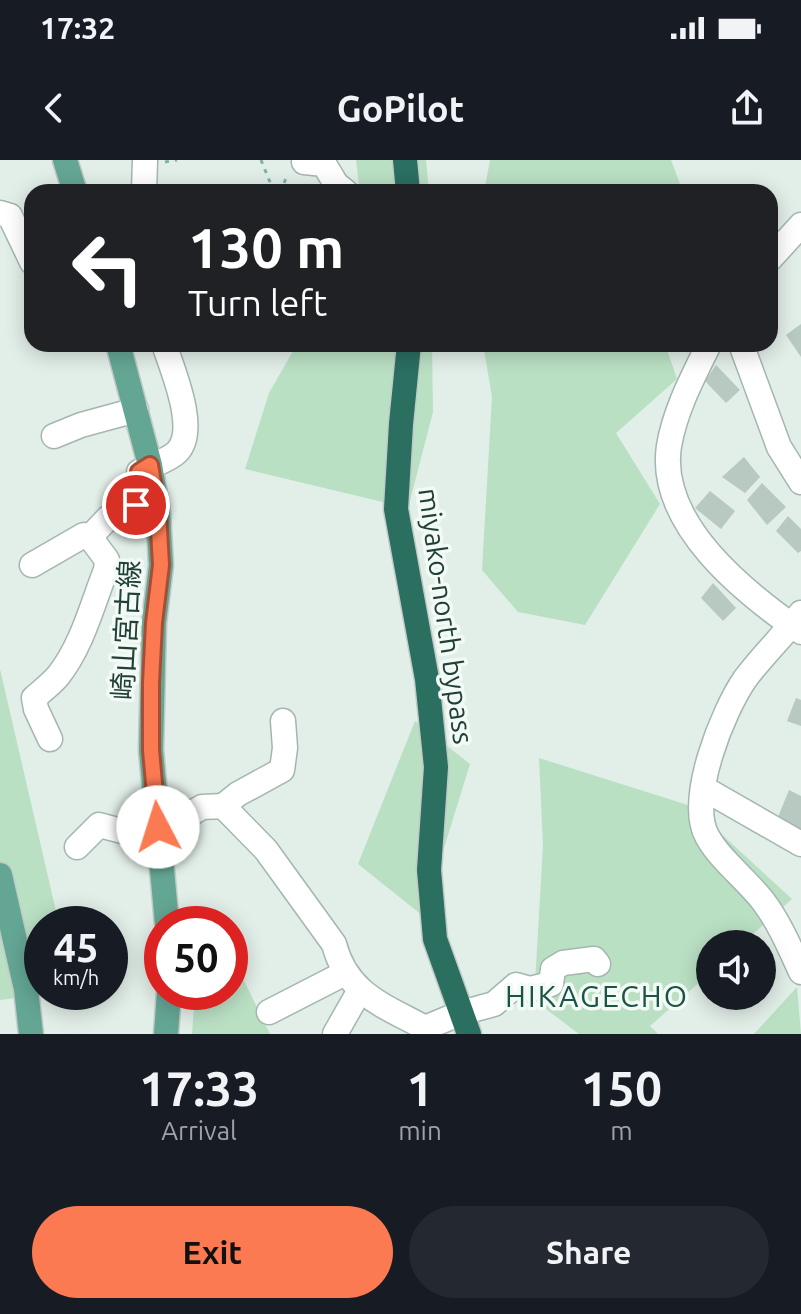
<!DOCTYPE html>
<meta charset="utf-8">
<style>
body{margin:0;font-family:Ubuntu,"Noto Sans JP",sans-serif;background:#242831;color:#f1f3f6;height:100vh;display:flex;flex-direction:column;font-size:30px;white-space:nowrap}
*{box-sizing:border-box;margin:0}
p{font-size:26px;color:#9ea1a6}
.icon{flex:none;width:44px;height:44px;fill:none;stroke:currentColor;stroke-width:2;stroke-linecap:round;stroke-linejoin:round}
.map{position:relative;height:874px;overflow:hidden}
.details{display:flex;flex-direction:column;background:#171b24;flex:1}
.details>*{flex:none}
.guide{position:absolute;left:24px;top:24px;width:754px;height:168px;border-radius:24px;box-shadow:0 4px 20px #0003;background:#202124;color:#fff;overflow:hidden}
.controls{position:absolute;left:696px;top:770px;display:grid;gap:16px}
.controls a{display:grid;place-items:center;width:80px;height:80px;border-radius:50%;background:#171b24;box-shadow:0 4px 20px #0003;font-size:40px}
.speed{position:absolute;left:24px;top:746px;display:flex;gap:16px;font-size:40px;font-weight:700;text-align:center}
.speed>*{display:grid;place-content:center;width:104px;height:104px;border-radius:50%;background:#171b24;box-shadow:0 4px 20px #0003;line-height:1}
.speed small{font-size:20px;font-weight:400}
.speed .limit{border:12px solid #d22;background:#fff;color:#111}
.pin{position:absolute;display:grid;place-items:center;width:68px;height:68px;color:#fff;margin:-34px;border:4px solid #fff;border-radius:50%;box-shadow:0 2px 8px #0007}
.me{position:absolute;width:88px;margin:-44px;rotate:355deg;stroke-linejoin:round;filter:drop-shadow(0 0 6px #0008)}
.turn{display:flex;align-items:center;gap:28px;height:168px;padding:0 32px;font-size:36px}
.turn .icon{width:104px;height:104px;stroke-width:2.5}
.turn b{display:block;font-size:56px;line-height:68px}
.eta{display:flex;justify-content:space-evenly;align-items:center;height:136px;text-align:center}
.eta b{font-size:48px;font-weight:700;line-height:56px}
.cta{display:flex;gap:16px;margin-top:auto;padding:16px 32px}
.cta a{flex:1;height:92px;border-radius:48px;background:#fc7a52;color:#111;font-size:32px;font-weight:700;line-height:92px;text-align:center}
.cta a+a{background:#242831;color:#f1f3f6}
.status{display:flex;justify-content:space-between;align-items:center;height:56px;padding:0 40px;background:#171b24;direction:ltr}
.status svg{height:22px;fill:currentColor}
header{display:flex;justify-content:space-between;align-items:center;height:104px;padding:0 32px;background:#171b24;font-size:36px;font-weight:700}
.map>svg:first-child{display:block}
.green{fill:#bae0c4}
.building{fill:#b7c9c1}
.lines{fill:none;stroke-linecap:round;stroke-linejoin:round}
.minor-casing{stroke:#a4b6af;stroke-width:27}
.major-casing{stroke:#c1cac7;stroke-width:27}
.highway-casing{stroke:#c1cac7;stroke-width:27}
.path{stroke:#80b3a3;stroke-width:3;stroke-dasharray:4 6;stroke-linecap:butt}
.minor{stroke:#fff;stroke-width:24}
.major{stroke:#64a694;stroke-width:24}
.highway{stroke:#2a6f60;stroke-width:24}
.route-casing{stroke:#a44f35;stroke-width:20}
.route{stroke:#fc7a52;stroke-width:14}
.labels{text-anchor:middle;stroke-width:7;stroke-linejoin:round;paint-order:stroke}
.street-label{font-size:28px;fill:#214037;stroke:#f3faf6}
.neighbourhood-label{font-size:30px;letter-spacing:2px;fill:#1b5445;stroke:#f3faf6}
</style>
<div class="status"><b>17:32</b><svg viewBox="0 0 49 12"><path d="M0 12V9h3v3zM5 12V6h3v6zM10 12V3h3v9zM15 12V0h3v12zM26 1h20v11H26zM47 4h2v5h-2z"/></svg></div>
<header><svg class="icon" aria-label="back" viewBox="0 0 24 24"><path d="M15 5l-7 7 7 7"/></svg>GoPilot<svg class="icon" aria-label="share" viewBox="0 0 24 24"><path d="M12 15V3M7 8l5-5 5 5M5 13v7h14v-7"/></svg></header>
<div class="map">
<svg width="801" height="874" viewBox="0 0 801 874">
<rect width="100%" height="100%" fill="#e2eee8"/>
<!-- green -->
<g class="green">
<polygon points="356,0 426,0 429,32 346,32 359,25"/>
<polygon points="490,0 671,0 683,32 484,32"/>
<polygon points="297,184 432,184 433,252 408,348 245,309 269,233"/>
<polygon points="483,184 665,184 677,219 616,273 660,344 585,465 518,452 482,410 492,237"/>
<polygon points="0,509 59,764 42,764 42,832 60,832 0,840"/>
<polygon points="415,561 470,604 423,756 358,704"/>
<polygon points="539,598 691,646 792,739 742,784 710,784 710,813 650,866 658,874 579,874 534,840 543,686"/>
<polygon points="230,792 270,874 192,874 195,832 230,832"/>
<polygon points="797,827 801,874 754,874"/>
</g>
<!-- building -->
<g class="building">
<polygon points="801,164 801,197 786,175"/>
<polygon points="716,205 740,230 726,243 705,221"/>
<polygon points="744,297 760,317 745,333 722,317"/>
<polygon points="762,323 786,347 767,365 747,340"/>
<polygon points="710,331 735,351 721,369 695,348"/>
<polygon points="788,356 801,369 801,391 798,393 776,371"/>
<polygon points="713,423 736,448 723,461 701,438"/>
<polygon points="796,538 801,540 801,566 787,561"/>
<polygon points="789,630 801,636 801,671 778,657"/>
</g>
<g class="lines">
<defs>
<g id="minor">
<polyline points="304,2 324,4 336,24 346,32"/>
<polyline points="144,32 145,0"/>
<polyline points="0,53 10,56 32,102"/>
<polyline points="770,99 801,65"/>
<path d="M709,184C693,217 675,250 669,286C657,364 745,433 801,472"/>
<polyline points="741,184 779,287 801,322"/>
<polyline points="54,276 81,265 136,250"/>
<polyline points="32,405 84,375 90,377"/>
<path d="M801,453C783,476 762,496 745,519C723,551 687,639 707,676C719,699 747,720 763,741C779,762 790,788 801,812"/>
<path d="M50,579L36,549L34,538C42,531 51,524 58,516C82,486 92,445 106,410L107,400L90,377L108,358L136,345L139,340V312C150,305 168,301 177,292C199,270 172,209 164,184"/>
<polyline points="703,628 801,684"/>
<polyline points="223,646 238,634 282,610 285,588 283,561"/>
<path d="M159,673L202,647L223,646L266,690L334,784C347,834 383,845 425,868L461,853L494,844L516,825L530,829L551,824L553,809L563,803L594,799L598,804"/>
<polyline points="77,687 99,665 141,676 157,658"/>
<polyline points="269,852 345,813"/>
<polyline points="335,874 360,830"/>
</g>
<g id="major">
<polyline points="65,0 75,32"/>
<polyline points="118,184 150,305 158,352 161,405 154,463 151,590 167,764"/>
<polyline points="0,715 26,829 31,874"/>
<polyline points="166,874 169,832"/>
</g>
<g id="highway">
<polyline points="405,0 408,32"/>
<polyline points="409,184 401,264 396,349 427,519 436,607 429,710 435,779 469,874"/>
</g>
</defs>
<!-- minor casing -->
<use href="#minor" class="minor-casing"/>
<!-- major casing -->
<use href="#major" class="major-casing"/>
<!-- highway casing -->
<use href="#highway" class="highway-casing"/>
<!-- path -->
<g class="path">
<polyline points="261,0 274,32"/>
<polyline points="165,2 177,0"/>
<polyline points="280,32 288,14"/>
</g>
<!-- minor -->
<use href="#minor" class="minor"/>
<!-- major -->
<use href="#major" class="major"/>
<!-- highway -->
<use href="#highway" class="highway"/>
</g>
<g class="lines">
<defs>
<polyline id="route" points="136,345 139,340 139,312 150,305 158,352 161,405 154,463 151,523 151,590 158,667"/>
</defs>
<!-- route casing -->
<use href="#route" class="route-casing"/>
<!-- route -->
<use href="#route" class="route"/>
</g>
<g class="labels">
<!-- street labels -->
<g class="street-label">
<text transform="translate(446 456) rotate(82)" y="10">miyako-north bypass</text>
<text transform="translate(126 470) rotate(-87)" y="10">崎山宮古線</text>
</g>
<!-- neighbourhood labels -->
<g class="neighbourhood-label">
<text x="597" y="847">HIKAGECHO</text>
</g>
</g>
</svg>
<div class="controls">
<a><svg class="icon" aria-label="sound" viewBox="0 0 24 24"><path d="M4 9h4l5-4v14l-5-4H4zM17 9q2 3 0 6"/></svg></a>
</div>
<div class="speed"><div>45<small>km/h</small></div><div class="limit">50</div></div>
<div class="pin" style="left:136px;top:345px;background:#d93025"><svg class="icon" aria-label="arrive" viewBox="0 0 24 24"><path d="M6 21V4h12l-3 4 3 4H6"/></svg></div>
<svg class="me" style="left:158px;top:667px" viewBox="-20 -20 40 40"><circle r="19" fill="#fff"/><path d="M0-13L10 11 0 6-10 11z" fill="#fc7a52"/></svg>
<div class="guide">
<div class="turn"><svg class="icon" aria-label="left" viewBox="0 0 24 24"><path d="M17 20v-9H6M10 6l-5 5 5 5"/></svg><div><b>130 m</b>Turn left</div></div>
</div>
</div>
<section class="details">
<div class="eta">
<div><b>17:33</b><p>Arrival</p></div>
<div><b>1</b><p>min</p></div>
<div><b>150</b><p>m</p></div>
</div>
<div class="cta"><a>Exit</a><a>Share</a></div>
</section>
